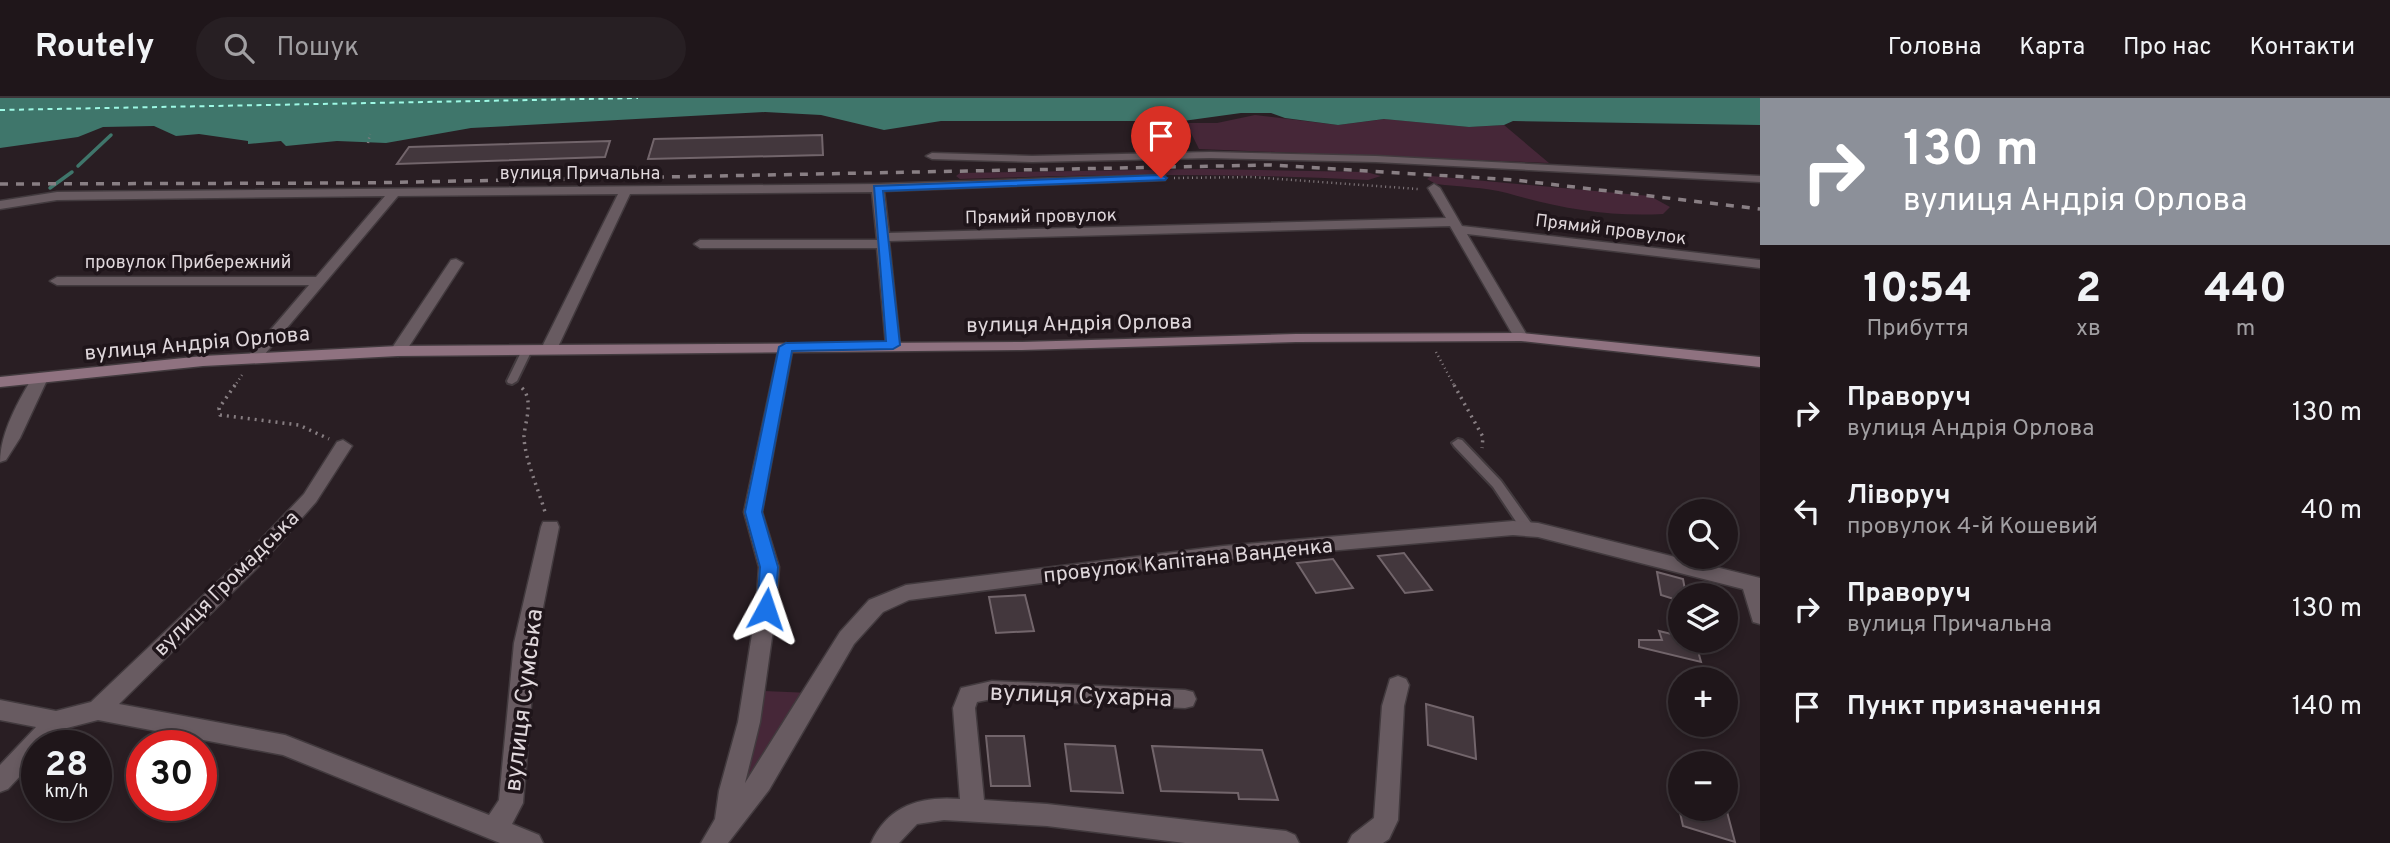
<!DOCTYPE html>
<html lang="uk">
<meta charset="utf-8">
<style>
body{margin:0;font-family:Overpass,sans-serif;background:#271f23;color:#f1f3f6;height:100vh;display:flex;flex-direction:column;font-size:26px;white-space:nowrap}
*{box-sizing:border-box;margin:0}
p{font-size:23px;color:#a19fa2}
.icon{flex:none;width:38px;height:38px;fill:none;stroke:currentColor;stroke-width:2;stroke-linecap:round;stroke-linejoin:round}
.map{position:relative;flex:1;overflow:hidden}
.sheet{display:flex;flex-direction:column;background:#1f161a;width:630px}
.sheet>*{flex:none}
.banner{background:#8c9099;color:#fff;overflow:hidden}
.controls{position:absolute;left:1668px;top:401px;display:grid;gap:14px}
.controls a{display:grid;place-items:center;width:70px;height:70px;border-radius:50%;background:#1f161a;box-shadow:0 4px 10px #0003,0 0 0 2px #3c3539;font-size:35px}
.speed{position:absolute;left:21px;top:632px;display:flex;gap:14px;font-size:35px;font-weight:700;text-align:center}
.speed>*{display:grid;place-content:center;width:91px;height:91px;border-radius:50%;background:#1f161a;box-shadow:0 4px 10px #0003,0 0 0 2px #3c3539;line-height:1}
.speed small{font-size:18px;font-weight:400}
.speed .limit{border:10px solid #d22;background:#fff;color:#111}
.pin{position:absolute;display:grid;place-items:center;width:60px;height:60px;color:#fff;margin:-72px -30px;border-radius:50% 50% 50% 0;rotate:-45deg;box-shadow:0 0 7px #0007}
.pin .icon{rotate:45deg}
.me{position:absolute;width:77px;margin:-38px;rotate:5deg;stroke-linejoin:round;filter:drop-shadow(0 0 5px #0008)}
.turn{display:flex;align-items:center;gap:24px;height:147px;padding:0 28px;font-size:32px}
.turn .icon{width:91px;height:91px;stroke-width:2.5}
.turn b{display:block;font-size:49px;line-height:60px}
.eta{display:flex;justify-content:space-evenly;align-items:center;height:119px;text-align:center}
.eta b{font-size:42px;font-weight:800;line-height:49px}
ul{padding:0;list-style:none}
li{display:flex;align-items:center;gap:21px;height:98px;padding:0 28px}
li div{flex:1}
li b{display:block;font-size:26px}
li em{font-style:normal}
header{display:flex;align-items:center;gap:42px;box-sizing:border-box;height:98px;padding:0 35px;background:#1f161a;border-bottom:2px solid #3c3539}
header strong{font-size:33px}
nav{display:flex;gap:38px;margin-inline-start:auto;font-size:24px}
.search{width:490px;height:63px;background:#271f23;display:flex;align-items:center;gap:18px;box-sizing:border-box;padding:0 24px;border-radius:38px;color:#a19fa2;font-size:26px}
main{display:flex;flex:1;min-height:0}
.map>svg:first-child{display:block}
.green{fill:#462738}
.water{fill:#3f766b}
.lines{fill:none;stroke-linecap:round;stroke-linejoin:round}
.stream{stroke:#3f766b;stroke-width:3.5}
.ferry{stroke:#9ef9e5;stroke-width:2;stroke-dasharray:5 4.5;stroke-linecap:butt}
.building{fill:#43373d;stroke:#72656b;stroke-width:2}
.lane-casing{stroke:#423a3e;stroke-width:4}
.street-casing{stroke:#423a3e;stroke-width:3}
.secondary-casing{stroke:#423a3e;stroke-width:3}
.path-far1{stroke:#877e82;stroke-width:2.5;stroke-dasharray:1 3.5;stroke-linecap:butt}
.path{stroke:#877e82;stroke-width:3.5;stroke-dasharray:2 5;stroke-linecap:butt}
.lane{fill:#685b61;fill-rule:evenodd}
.street{fill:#685b61;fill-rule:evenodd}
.secondary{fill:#8f7280;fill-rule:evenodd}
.rail{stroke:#897f84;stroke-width:3.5;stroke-dasharray:8 8;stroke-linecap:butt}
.route{fill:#1a73e8;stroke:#114b97;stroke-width:2}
.labels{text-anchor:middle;stroke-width:7;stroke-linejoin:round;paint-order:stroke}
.far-street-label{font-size:18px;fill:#dfd7db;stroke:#1f151a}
.street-label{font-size:21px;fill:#dfd7db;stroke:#1f151a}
.near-street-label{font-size:24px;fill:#dfd7db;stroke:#1f151a}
</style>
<header>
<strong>Routely</strong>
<div class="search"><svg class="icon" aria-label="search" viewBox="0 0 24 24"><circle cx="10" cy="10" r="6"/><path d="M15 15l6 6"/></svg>Пошук</div>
<nav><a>Головна</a><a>Карта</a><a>Про нас</a><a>Контакти</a></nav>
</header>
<main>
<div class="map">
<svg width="1760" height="745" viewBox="0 0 1760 745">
<rect width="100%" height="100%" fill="#291e23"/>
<!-- green -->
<g class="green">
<polygon points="1255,17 1338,27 1385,21 1469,29 1504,27 1549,65 1199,51 1186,25 1217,25"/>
<path d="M1204,71L1366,74L1381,78L1368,82C1232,75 1097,76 960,81L956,78L960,75Z"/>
<path d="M1431,78L1650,98L1670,109L1663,116C1608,119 1559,110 1507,95C1484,89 1459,89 1436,86L1427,81Z"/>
<polygon points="764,593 811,595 763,667 741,690"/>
</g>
<!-- water -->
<polygon class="water" points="0,0 1760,0 1760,27 1513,23 1504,27 1469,29 1384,21 1338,27 1285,20 1271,15 1241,15 1183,23 941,23 884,32 821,17 765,14 471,30 386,45 337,43 286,48 281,43 248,46 248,43 199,36 176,38 154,28 103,29 78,39 0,50"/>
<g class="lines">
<!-- stream -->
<g class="stream">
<polyline points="78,68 111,37"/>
<polyline points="50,90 72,74"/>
</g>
<!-- ferry -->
<polyline class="ferry" points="0,12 638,0"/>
</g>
<!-- building -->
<g class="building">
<polygon points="822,37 823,57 648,61 654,41"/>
<polygon points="610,43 605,59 397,66 409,49"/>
<polygon points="1404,455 1432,492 1405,495 1378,458"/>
<polygon points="1333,461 1353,490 1316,495 1297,465"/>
<polygon points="1657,474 1683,481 1686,497 1680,497 1680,503 1661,497"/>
<polygon points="1025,497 1034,533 996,535 989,499"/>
<polygon points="1659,533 1680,538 1680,542 1695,542 1701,564 1639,549 1639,542 1662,542"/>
<polygon points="1426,606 1473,619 1476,661 1428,647"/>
<polygon points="986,638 1024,638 1030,688 991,688"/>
<polygon points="1065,646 1115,648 1123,695 1071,693"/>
<polygon points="1152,648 1262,652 1278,702 1239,701 1238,695 1161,693"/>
<polygon points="1679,710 1726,710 1735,744 1683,728"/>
</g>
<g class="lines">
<defs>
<g id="lane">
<polygon points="527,249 532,252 517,283 512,286 508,285 507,283 522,252"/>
<polygon points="1458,341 1462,342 1501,383 1533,428 1535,431 1533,434 1523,434 1493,389 1454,348 1452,345"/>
</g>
<g id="street">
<polygon points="1210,54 1376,58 1760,78 1760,84 1376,64 1210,60 1032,64 932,61 926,58 932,55 1032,58"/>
<polygon points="1161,77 1165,78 1165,82 884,93 889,135 1446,120 1428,90 1434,86 1440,90 1462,128 1760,162 1760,170 1467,136 1528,239 1521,243 1514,239 1450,128 889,143 900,247 893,251 886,247 877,150 700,150 694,146 700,142 877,142 872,94 630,96 557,251 549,256 541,251 618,96 398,98 259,263 254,265 246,260 249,257 309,187 57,187 50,183 57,179 316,179 385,98 57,102 0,111 0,103 57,94 878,86"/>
<polygon points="456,161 463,165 406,253 398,258 393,256 390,253 451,162"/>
<polygon points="786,245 793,249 762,414 779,469 776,511 760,624 745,685 840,534 869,502 906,487 1223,448 1513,423 1538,425 1760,480 1760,526 1753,524 1743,491 1538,439 1513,437 1223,462 909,502 883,514 854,546 769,692 728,745 701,745 715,721 719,693 738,624 756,511 759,469 744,414 779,249"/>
<path d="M40,275L48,280L20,340L6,362L0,364C0,335 19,301 34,277Z"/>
<polygon points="343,342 352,348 316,404 262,465 119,606 285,637 489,717 499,702 514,545 541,429 543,424 557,424 559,429 536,545 523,705 512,726 539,737 543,745 500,745 283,657 98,622 63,631 48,648 37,648 37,660 8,691 0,694 0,667 36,629 0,622 0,602 56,613 91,604 248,455 304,396 337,344"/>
<polygon points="1398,578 1406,581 1409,587 1404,608 1398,722 1389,741 1383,745 1348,745 1352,737 1374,720 1382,608 1390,581"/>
<path d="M992,583L1185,592L1193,594L1196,601L1193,608L1185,610L992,601L977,604L975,610L984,702L1047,706L1286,733L1295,737L1299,745H1185L1047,728L944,722L917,726L899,745H871C888,707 921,698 960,701L953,610L961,590Z"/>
</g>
<polygon id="secondary" points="1521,235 1760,259 1760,269 1521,243 1296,244 1022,252 398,258 203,268 0,289 0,279 203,258 398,248 1022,244 1296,236"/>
</defs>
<!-- lane casing -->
<use href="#lane" class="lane-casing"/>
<!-- street casing -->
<use href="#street" class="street-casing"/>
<!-- secondary casing -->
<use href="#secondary" class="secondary-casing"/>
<!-- path-far1 -->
<g class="path-far1">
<polyline points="368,45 370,36"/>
<polyline points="1174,80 1251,79 1418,91"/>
<polyline points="1436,254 1455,289"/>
<polyline points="234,289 242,277"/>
</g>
<!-- path -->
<g class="path">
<polyline points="235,287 219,310 220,317 299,327 329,341"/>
<polyline points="1454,287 1483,339 1482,350"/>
<path d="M522,290C534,302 525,324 524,338C524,359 539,393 545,414"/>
</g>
<!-- lane -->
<use href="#lane" class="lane"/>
<!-- street -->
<use href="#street" class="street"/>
<!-- secondary -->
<use href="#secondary" class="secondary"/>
<!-- rail -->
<polyline class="rail" points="0,86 361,85 1270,67 1515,82 1760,111"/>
</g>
<!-- route -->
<polygon class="route" points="1161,77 1167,80 1165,82 883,93 900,247 893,251 792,253 762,414 778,469 775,511 766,518 760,516 757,511 760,469 745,414 779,249 786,245 886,243 874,88"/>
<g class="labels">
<!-- far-street labels -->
<g class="far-street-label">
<text x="580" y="81">вулиця Причальна</text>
<text transform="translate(1041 118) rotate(-1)" y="6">Прямий провулок</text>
<text transform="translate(1611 131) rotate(7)" y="6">Прямий провулок</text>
<text x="188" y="170">провулок Прибережний</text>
</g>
<!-- street labels -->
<g class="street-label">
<text transform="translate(1079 225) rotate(-1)" y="7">вулиця Андрія Орлова</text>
<text transform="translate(197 245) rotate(-5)" y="7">вулиця Андрія Орлова</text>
<text transform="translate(1188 462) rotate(-6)" y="7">провулок Капітана Ванденка</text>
<text transform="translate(226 485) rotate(-45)" y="7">вулиця Громадська</text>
</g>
<!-- near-street labels -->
<g class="near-street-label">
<text transform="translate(1081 597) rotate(2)" y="8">вулиця Сухарна</text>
<text transform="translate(523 602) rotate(-83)" y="8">вулиця Сумська</text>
</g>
</g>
</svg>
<div class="controls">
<a><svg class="icon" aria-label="search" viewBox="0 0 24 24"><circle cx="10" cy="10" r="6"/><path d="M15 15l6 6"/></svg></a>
<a><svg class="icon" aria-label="layers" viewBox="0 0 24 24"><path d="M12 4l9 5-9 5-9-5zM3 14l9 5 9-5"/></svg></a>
<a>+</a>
<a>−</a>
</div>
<div class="speed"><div>28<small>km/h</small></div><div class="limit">30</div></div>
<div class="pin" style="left:1161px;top:80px;background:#d93025"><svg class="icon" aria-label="arrive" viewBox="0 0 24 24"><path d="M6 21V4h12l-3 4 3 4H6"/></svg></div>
<svg class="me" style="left:766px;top:511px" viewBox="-20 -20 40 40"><path d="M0-17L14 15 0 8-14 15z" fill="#1a73e8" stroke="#fff" stroke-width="4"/></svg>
</div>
<section class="sheet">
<div class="banner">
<div class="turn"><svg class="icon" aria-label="right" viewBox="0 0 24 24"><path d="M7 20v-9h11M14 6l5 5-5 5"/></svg><div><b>130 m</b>вулиця Андрія Орлова</div></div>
</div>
<div class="eta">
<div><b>10:54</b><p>Прибуття</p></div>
<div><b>2</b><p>хв</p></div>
<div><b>440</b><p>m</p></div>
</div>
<ul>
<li><svg class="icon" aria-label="right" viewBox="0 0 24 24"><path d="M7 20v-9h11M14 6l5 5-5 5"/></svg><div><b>Праворуч</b><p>вулиця Андрія Орлова</p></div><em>130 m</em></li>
<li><svg class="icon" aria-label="left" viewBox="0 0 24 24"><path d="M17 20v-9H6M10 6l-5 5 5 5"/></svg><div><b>Ліворуч</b><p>провулок 4-й Кошевий</p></div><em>40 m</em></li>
<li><svg class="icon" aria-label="right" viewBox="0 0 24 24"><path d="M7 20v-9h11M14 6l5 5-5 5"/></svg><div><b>Праворуч</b><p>вулиця Причальна</p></div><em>130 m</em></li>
<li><svg class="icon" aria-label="arrive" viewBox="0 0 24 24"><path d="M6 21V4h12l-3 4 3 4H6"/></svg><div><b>Пункт призначення</b></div><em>140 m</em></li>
</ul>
</section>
</main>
